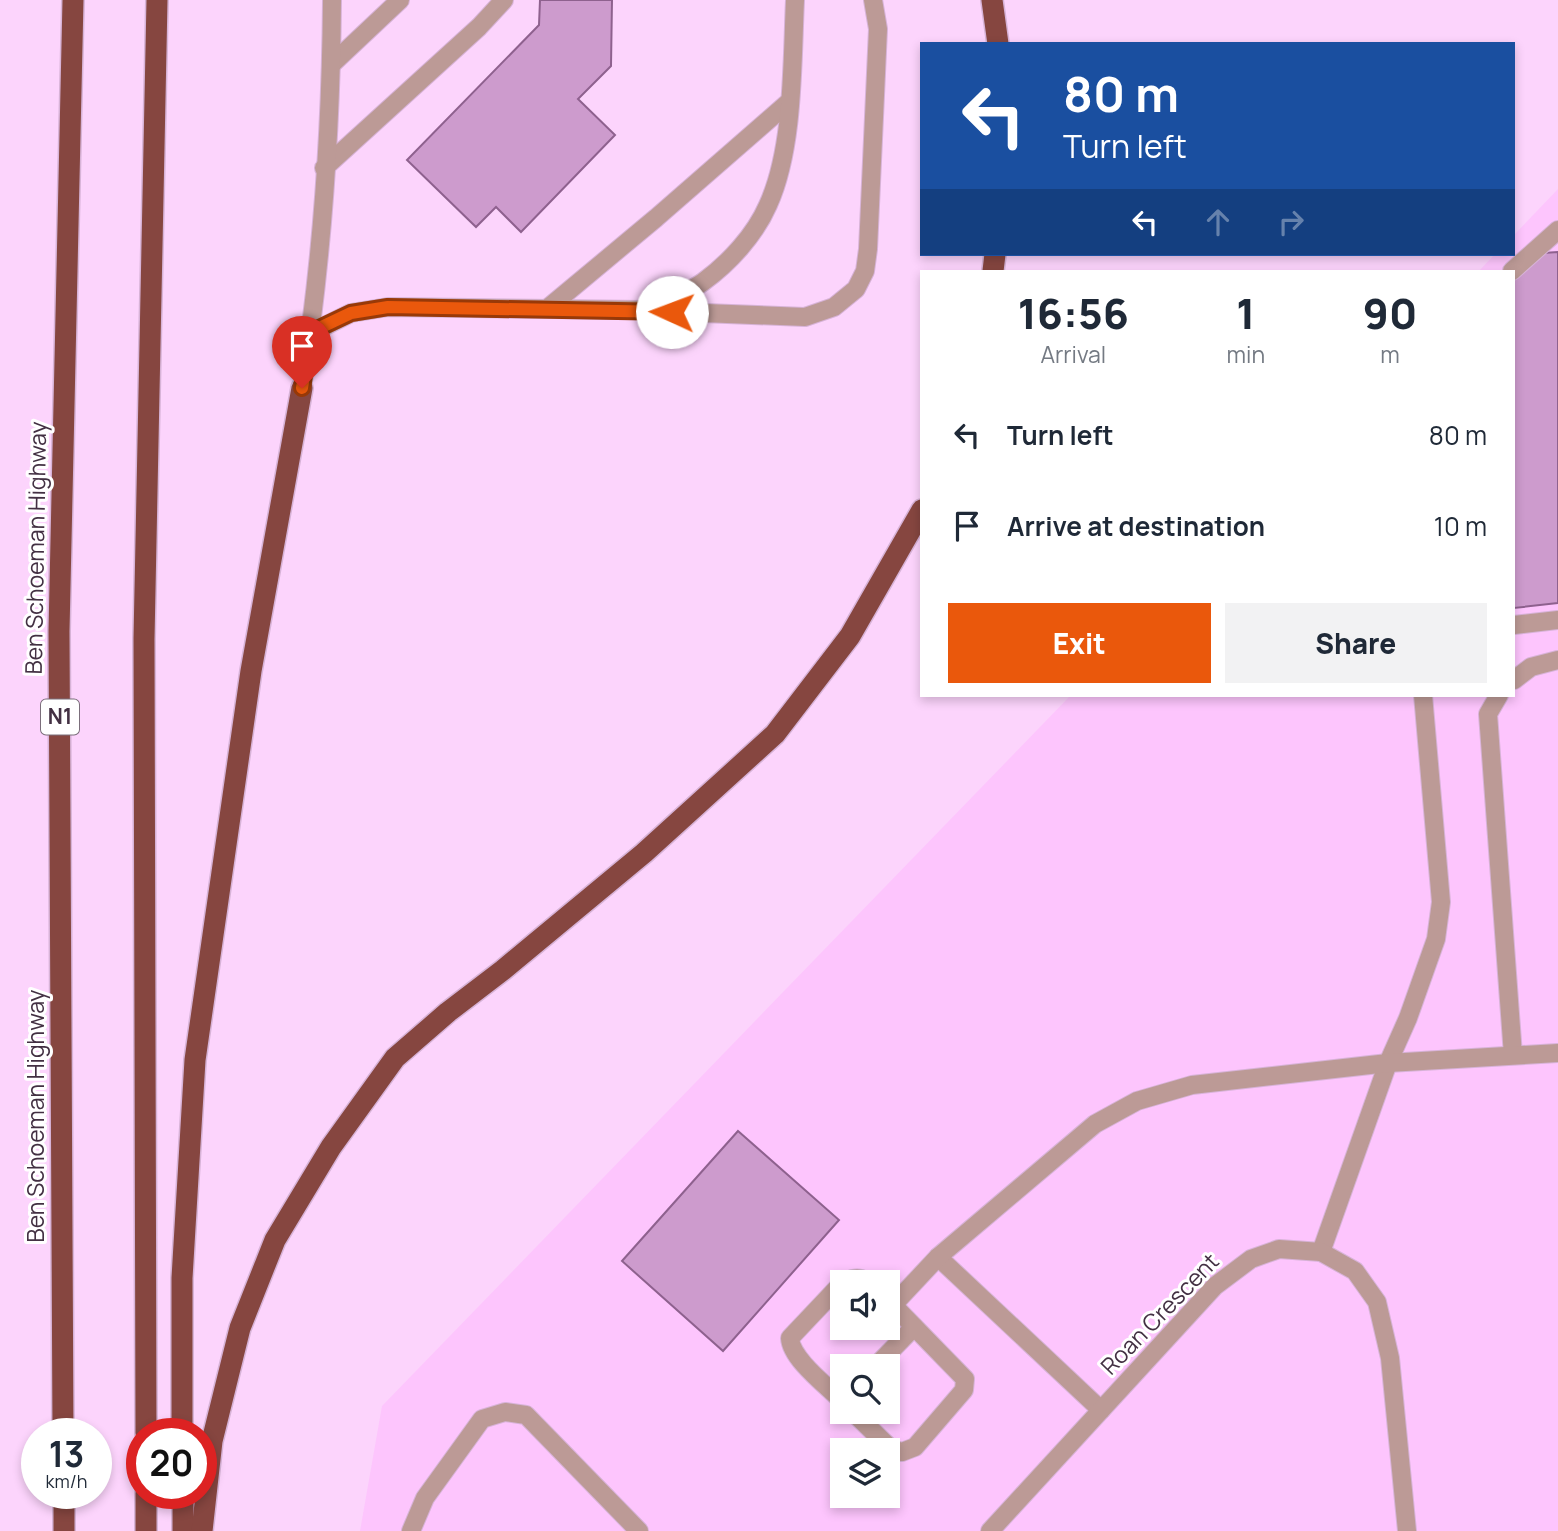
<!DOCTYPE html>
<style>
body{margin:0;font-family:Manrope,sans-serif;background:#f2f2f3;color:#1f2937;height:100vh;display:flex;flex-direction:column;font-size:26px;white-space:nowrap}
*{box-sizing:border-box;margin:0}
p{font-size:23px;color:#747a83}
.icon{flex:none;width:38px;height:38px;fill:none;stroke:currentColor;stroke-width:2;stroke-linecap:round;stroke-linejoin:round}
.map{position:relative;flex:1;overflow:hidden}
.panel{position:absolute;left:920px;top:270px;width:595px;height:427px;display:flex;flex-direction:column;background:#fff;border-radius:0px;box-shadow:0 4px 10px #0003}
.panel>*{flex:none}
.hud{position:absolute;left:920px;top:42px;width:595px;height:214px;border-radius:0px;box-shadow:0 4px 10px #0003;background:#1a4fa0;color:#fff;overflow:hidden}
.buttons{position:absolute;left:830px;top:1270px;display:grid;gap:14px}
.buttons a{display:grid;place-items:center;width:70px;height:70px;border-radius:0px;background:#fff;box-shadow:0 4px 10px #0003;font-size:35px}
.speed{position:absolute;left:21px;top:1418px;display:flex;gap:14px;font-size:35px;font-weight:700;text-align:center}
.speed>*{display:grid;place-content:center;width:91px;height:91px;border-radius:50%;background:#fff;box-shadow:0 4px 10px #0003;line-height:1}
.speed small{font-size:18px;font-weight:400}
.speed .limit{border:10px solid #d22;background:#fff;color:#111}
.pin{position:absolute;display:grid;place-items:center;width:60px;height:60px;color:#fff;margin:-72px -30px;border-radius:50% 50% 50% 0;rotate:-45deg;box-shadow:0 0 7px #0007}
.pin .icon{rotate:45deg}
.me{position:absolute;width:77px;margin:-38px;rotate:272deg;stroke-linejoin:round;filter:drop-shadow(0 0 5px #0008)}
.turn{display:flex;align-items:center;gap:24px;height:147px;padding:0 28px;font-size:32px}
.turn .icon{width:91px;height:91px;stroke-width:2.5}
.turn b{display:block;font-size:49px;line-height:60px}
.lanes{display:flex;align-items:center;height:66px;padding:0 28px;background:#0003;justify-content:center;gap:35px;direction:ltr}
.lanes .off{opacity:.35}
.eta{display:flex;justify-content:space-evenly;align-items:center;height:119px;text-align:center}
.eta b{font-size:42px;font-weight:800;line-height:49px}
.cta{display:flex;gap:14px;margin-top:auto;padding:14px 28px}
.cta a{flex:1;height:80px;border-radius:0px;background:#ea580c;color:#fff;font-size:28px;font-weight:800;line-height:80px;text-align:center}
.cta a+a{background:#f2f2f3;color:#1f2937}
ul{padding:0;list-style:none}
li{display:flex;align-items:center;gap:21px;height:91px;padding:0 28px}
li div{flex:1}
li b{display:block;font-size:26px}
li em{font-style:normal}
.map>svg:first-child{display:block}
.built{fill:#fdc5fd;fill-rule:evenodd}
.building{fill:#cd9bcd;stroke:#8e618e;stroke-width:2}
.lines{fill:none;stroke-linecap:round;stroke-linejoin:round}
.minor-casing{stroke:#d7b3d7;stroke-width:20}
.highway-casing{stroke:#d7b3d7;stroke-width:24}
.minor{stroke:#bc9a96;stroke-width:18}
.highway{stroke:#864640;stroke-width:21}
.route-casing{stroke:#983908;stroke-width:18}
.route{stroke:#ea580c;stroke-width:12}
.labels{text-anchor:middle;stroke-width:6;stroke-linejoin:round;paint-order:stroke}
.shield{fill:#fff;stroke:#7b6e7b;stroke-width:2}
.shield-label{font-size:21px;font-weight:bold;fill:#433043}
.street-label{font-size:23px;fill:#433043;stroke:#fff}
</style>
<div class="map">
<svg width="1558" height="1531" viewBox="0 0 1558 1531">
<rect width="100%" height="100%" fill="#fcd4fc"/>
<!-- built -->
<path class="built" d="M1558,189V1531H360L382,1406L1071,695H1514V271H1479L1495,254H1514V235ZM842,1283H887V1328H842ZM842,1367H887V1412H842ZM842,1451H887V1496H842Z"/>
<!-- building -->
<g class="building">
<polygon points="540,0 612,0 611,66 578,99 615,135 521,232 496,207 476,227 407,160 539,25"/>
<polygon points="1558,252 1558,603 1514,608 1514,280 1543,253"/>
<polygon points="738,1131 839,1220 723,1351 622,1261"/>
</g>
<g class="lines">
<defs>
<g id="minor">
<polyline points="332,64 400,0"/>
<polyline points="324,168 479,27 504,0"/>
<polyline points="1512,271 1558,230"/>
<polyline points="548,308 656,218 790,101"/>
<polyline points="653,311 805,317 834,307 856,289 865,271 868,249 878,29 873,0"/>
<path d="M311,333L351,313L388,307L646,310C665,302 686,294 703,282C729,263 755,235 768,205C794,148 792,63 795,0"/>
<path d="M302,388C322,262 331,128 332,0"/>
<polyline points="1514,625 1558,620"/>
<polyline points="1514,680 1531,667 1558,660"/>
<polyline points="1499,695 1488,714 1513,1055"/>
<polyline points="1321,1252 1388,1063 1408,1018 1436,939 1441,902 1423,695"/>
<polyline points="938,1257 1101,1410"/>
<path d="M842,1283L790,1338C791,1359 827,1386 842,1401"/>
<path d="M843,1283C852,1278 860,1276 868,1283"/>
<polyline points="887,1300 893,1305 938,1257 1095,1124 1137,1101 1192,1085 1388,1063 1558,1053"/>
<polyline points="875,1367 914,1327"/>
<polyline points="853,1412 891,1449 902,1452 915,1447 964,1390 965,1379 893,1305"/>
<polyline points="411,1531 425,1498 482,1419 505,1412 526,1415 639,1531"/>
<polyline points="990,1531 1215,1286 1251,1259 1279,1249 1321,1252 1355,1271 1377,1302 1390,1358 1407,1531"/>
</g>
<g id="highway">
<polyline points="992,0 998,44"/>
<polyline points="993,271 995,254"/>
<polyline points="63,1433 59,631 73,0"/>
<polyline points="146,1433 144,639 157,0"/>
<polyline points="182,1433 182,1278 195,1060 251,671 302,388"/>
<polyline points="64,1493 64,1531"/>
<polyline points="146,1493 146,1531"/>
<polyline points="183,1493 183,1531"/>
<polyline points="202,1531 212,1441 240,1328 275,1240 331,1147 395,1058 448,1012 503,970 644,853 775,734 850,636 922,510"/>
</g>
</defs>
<!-- minor casing -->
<use href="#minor" class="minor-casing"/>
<!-- highway casing -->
<use href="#highway" class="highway-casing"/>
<!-- minor -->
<use href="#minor" class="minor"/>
<!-- highway -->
<use href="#highway" class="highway"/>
</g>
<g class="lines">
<defs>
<polyline id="route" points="302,388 311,332 351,313 388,307 672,312"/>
</defs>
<!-- route casing -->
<use href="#route" class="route-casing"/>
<!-- route -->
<use href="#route" class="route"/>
</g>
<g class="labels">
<!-- shield labels -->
<rect class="shield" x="41" y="699.5" width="38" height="35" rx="5"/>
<g class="shield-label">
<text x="60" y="724">N1</text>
</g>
<!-- street labels -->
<g class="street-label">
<text transform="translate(36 548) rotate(-89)" y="8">Ben Schoeman Highway</text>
<text transform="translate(36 1116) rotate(-90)" y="8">Ben Schoeman Highway</text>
<text transform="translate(1160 1314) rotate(-46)" y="8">Roan Crescent</text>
</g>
</g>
</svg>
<div class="buttons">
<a><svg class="icon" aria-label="sound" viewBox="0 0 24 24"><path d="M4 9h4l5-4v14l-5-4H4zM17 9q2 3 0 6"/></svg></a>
<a><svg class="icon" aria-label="search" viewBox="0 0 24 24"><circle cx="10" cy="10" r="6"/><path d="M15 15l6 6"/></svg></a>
<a><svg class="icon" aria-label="layers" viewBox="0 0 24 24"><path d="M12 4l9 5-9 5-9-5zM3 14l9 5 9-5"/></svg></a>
</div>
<div class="speed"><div>13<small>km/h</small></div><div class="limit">20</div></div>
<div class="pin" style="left:302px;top:388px;background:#d93025"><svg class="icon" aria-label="arrive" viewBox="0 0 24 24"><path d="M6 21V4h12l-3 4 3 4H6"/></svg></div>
<svg class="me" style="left:672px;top:312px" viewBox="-20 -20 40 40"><circle r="19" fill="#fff"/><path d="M0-13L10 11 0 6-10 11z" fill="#ea580c"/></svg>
<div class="hud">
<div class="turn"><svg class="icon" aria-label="left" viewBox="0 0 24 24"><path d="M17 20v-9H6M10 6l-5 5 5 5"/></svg><div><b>80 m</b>Turn left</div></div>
<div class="lanes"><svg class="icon" aria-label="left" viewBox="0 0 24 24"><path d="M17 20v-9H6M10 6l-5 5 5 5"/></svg><svg class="icon off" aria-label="ahead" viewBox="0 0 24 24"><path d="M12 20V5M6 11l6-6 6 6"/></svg><svg class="icon off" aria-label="right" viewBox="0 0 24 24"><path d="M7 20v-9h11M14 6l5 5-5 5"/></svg></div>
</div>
<section class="panel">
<div class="eta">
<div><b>16:56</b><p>Arrival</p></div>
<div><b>1</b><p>min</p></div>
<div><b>90</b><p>m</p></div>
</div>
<ul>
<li><svg class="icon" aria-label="left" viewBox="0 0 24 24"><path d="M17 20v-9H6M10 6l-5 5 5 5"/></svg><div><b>Turn left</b></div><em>80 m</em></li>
<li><svg class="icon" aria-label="arrive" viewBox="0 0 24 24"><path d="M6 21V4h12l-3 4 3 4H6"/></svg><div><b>Arrive at destination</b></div><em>10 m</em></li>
</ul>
<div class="cta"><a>Exit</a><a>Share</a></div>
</section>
</div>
